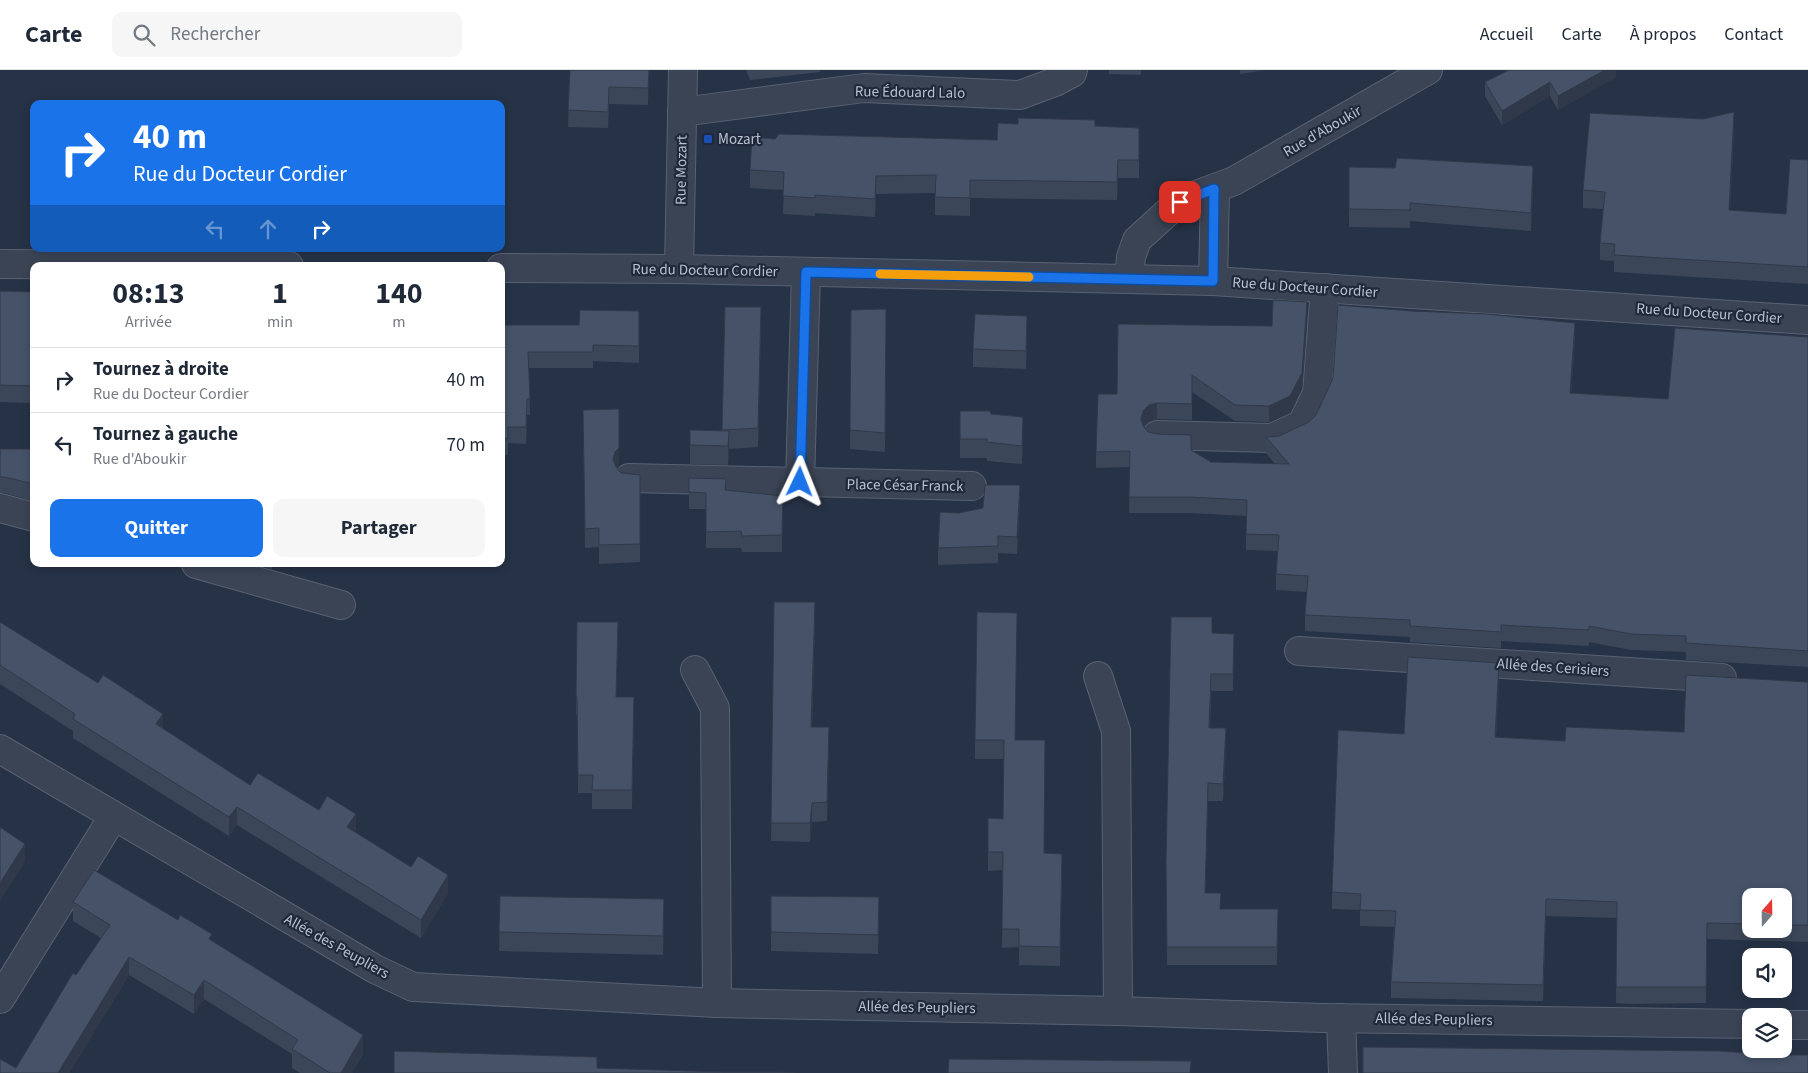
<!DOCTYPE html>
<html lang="fr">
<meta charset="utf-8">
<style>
body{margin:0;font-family:"Source Sans 3",sans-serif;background:#f6f6f7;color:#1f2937;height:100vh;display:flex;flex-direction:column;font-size:19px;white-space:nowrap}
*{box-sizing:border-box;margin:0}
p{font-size:16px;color:#747a83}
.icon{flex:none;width:28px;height:28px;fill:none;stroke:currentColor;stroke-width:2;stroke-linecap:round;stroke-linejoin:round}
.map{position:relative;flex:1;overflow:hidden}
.sheet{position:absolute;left:30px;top:192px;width:475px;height:305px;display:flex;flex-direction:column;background:#fff;border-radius:10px;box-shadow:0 2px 8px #0003}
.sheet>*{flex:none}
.hud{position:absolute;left:30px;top:30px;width:475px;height:152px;border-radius:10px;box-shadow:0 2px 8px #0003;background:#1a73e8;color:#fff;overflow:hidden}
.needle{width:32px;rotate:20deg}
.fabs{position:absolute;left:1742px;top:818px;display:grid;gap:10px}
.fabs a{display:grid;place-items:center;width:50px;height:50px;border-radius:10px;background:#fff;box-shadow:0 2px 8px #0003;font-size:25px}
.pin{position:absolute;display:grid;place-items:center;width:42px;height:42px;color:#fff;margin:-21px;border-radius:10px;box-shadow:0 2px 8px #0006}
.me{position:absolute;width:55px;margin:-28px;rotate:2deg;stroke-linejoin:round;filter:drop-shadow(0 0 4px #0008)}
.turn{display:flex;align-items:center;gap:18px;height:105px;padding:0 20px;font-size:22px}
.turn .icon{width:65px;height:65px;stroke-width:2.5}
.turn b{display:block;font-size:35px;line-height:42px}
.lanes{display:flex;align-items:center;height:48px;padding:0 20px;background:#0003;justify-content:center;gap:25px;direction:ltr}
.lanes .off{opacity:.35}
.eta{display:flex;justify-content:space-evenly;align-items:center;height:85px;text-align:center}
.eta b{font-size:30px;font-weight:700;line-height:35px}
.cta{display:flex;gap:10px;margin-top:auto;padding:10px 20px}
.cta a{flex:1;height:58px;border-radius:10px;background:#1a73e8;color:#fff;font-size:20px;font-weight:700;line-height:58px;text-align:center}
.cta a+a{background:#f6f6f7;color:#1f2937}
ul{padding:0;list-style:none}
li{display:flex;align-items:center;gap:15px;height:65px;padding:0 20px;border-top:1px solid #e0e1e3}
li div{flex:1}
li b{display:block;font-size:19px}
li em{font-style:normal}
header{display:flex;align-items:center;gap:30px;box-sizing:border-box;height:70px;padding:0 25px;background:#fff;border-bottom:1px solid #e0e1e3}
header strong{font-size:24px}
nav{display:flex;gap:28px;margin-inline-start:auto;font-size:18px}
.search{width:350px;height:45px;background:#f6f6f7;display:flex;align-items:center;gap:12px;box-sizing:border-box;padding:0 18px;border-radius:10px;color:#747a83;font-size:19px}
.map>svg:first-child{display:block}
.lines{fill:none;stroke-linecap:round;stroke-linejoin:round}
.minor-casing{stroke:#596272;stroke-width:30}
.minor{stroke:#3b4455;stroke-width:28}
.wall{fill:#3b4759;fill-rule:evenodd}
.shaded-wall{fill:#303949}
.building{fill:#455268;stroke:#303949}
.route-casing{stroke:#114b97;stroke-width:12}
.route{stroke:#1a73e8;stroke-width:9}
.slow{stroke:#f59e0b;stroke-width:9}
.transit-dot{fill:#1a4fb4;stroke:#1f293b;stroke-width:2}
.labels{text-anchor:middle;stroke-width:4.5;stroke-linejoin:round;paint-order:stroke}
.street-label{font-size:15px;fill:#b9c0ce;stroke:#1f293b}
.poi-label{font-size:15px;fill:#b9c0ce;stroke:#1f293b;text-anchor:start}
</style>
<header>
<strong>Carte</strong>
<div class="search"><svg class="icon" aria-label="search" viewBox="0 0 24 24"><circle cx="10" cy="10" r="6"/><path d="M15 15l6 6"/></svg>Rechercher</div>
<nav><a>Accueil</a><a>Carte</a><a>À propos</a><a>Contact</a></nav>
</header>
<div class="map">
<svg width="1808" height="1003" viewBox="0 0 1808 1003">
<rect width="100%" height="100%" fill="#263246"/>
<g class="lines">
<defs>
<g id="minor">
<polyline points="682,42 864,18 1020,25 1055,12 1072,3 1073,0"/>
<polyline points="0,194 289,196"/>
<polyline points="501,198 679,199 1213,211 1808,250"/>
<polyline points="679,199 683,0"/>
<polyline points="1129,208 1131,187 1137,170 1180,131 1234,111 1428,0"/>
<polyline points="1213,211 1215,119"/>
<polyline points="1157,365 1272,368 1302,354 1317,323 1325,218"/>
<polyline points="629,408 972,416"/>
<polyline points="800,412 806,202"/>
<polyline points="0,438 34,447"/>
<polyline points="196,494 341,535"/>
<polyline points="1299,581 1722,608"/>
<polyline points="695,600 715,638 717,933"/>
<polyline points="1098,606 1116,661 1118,941"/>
<polyline points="0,679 375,899 413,917 717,933 1118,941 1322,948 1751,954"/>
<polyline points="0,929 113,747"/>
<polyline points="1341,948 1343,1003"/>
<polyline points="1784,955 1808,955"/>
</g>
</defs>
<!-- minor casing -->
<use href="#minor" class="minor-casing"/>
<!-- minor -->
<use href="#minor" class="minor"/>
</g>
<!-- wall -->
<g class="wall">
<polygon points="570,0 649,0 648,35 609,34 608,58 568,57"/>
<polygon points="746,0 820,0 820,2 750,10"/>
<polygon points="1109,0 1141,0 1141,5 1109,4"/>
<polygon points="1240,0 1265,0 1240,4"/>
<polygon points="1616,0 1616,7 1558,40 1550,26 1502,55 1485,26 1485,12"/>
<polygon points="1095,56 1139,58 1139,108 1118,108 1117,130 970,128 970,146 935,145 935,123 876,124 875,147 815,143 815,146 783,144 784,120 750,118 750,100 775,69 997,70"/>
<polygon points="1734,59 1730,140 1786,144 1808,90 1808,214 1614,202 1614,191 1600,190 1600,173 1603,139 1583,138 1583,120"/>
<polygon points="1349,97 1533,114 1531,161 1410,151 1410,158 1349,157"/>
<polygon points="0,221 34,222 34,333 0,332"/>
<polygon points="886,239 885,382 850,379 851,240"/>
<polygon points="639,241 639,293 593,291 593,298 529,298 530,345 527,345 526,374 508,373 508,385 501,385 501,255 579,255"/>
<polygon points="1307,248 1302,319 1290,342 1269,352 1235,351 1192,322 1192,350 1157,349 1149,352 1144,357 1148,362 1191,380 1211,392 1275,394 1266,383 1266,367 1279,366 1575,269 1571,323 1668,329 1808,267 1808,597 1686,590 1686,582 1631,580 1589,572 1589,576 1501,571 1501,578 1410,572 1410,567 1305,561 1305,545 1307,522 1276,520 1276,504 1278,481 1246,480 1246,446 1190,443 1129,443 1130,397 1096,398 1096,382 1117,324 1272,256"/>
<polygon points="761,256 758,377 729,379 728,395 690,394 690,360 722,361"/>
<polygon points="1027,264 1026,299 973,297 973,279"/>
<polygon points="960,341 991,344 1023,366 1022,394 987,391 987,388 960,388"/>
<polygon points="583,359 619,397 617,399 621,403 640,405 640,492 599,494 599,477 585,478"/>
<polygon points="0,379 34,379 34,431 4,423 0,423"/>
<polygon points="689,408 726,420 783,426 782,482 742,482 741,478 706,478 706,439 689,439"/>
<polygon points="1020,432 1017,484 998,483 998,493 938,495 938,478 959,443"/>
<polygon points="253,494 272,494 272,499"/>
<polygon points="774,532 815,550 812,657 829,675 827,751 812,752 810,772 771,771"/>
<polygon points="0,552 250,715 356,763 448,823 421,868 237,755 229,766 73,668 73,661 0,614"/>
<polygon points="577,552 618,571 616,627 634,646 632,739 592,739 592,723 578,723 577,645 576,645"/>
<polygon points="1212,563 1234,564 1233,621 1211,621 1210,658 1226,676 1223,731 1208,731 1205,823 1221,839 1278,839 1277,895 1167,895 1166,792"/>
<path d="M1499,609L1496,667L1565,671L1684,662L1808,612V872L1707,869L1706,933L1630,934L1616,933L1617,848L1546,846L1543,931L1391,928V912L1394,857L1360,856V840L1332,839V822L1404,664ZM1751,826H1784V859H1751Z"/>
<polygon points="975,670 1015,670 1045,783 1062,802 1060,896 1019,895 1019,877 1002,878 1003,800 988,801 988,782 1003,749 1004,689 975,689"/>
<polygon points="500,826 664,829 663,885 499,881"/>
<polygon points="771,826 879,846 878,884 771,881"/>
<polygon points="73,832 212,871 363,984 352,1003 300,1003 292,998 292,984 204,929 194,944 129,905 69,1003 0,1003 16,998 101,868 73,851"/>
</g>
<!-- shaded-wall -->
<g class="shaded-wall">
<polygon points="649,0 648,35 648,18"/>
<polygon points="1605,0 1616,0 1616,7 1558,40 1558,26"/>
<polygon points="1550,12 1550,26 1502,55 1502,41"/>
<polygon points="504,39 504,58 501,120 501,101"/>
<polygon points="1734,42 1734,59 1729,157 1729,140"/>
<polygon points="1118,90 1118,108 1117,130 1117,112"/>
<polygon points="1533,96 1533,114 1531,161 1531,143"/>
<polygon points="876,106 876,124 875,147 875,129"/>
<polygon points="1307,232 1307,248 1302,319 1290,342 1269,352 1269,336"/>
<polygon points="761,237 761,256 758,377 758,358"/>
<polygon points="1027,246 1027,264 1026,299 1026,281"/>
<polygon points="1575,253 1575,269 1570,339 1570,323"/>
<polygon points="1157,333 1157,349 1149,352 1143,357 1141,349 1143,341 1149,335"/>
<polygon points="1023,347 1023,366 1022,394 1022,376"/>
<polygon points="729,361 729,380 728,395 728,376"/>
<polygon points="619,378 619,397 615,400 613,389 615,382"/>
<polygon points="1020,415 1020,432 1017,484 1017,467"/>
<polygon points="815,532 815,550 811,676 811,657"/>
<polygon points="1499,593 1499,609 1495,683 1495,667"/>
<polygon points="634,627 634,646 632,739 632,720"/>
<polygon points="163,644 163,663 156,654"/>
<polygon points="1226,658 1226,676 1223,731 1223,714"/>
<polygon points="1208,713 1208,731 1205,841 1205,823"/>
<polygon points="812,733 812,752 810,772 810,753"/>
<polygon points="237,737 237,755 229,766 229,747"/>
<polygon points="356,744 356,762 347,757"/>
<polygon points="25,774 25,792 0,831 0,813"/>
<polygon points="448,805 448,823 421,868 421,850"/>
<polygon points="129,887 129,905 69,1003 58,1003"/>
<polygon points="204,910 204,929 194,944 194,925"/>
<polygon points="363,965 363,984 352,1003 341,1003"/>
</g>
<!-- building -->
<g class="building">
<polygon points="570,0 649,0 648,18 609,17 608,42 568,40"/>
<polygon points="1509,0 1605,0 1558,26 1550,12 1502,41 1485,12"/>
<polygon points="501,39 504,39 501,101"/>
<polygon points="1734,42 1729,140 1786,144 1790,89 1808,90 1808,197 1614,185 1615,174 1600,173 1605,122 1583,120 1590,43 1703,49"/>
<polygon points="1018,48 1095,50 1095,56 1139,58 1139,90 1118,90 1117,112 970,110 970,128 935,127 936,105 876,106 875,129 815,125 815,128 783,126 784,102 750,100 752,67 775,69 779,64 997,70 998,53 1018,54"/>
<polygon points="1397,88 1533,96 1531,143 1410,133 1410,140 1349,139 1349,97 1395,98"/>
<polygon points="0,221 34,222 34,316 0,315"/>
<polygon points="1273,230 1307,232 1302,303 1290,326 1269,336 1235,335 1192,305 1192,334 1157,333 1149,335 1143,341 1141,349 1143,356 1148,362 1157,364 1191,365 1191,380 1211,392 1289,394 1266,367 1279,366 1309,352 1316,345 1333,308 1338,235 1411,241 1486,244 1575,253 1570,323 1668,329 1675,258 1808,267 1808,581 1686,573 1686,566 1631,564 1589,556 1589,560 1501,555 1501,562 1410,556 1410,550 1305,545 1308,506 1276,504 1279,465 1246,464 1247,430 1190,427 1129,427 1130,381 1096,382 1098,324 1117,324 1118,254 1272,256"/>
<polygon points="725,237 761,237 758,358 722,360"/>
<polygon points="886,239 885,363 850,360 851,240"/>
<polygon points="580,240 639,241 639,276 593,275 593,282 528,282 530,329 527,329 526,357 508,357 508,369 501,368 501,255 579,255"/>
<polygon points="975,244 1027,246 1026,281 973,279"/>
<polygon points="619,339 619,378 615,382 613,389 616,397 621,403 640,405 640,474 599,475 599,458 585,459 583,340"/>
<polygon points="960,341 990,341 991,344 1023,347 1022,376 987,372 987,369 960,369"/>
<polygon points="690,360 729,361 728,376 690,375"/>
<polygon points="0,379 34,379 34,414 4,407 0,407"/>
<polygon points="689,408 726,409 725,420 783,426 782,465 742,466 741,461 706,462 706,423 689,422"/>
<polygon points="985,415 1020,415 1017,467 998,466 998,476 938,478 940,442 959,443 983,438"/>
<polygon points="774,532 815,532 811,657 829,657 827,732 812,733 810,753 771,753"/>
<polygon points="977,542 1017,543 1015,670 1045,670 1044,783 1062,784 1060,877 1019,876 1019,859 1002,859 1003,782 988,782 988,748 1003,749 1004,670 975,670"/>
<polygon points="1171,547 1212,547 1212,563 1234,564 1233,604 1211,604 1209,658 1226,658 1223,714 1208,713 1205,823 1221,823 1220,839 1278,839 1277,877 1167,877 1166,792"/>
<polygon points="0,552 98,613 103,605 163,644 156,654 250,715 258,703 319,740 327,726 356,744 347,757 411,797 418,786 448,805 421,850 237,737 229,747 73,649 75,644 0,595"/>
<polygon points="577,552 618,552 616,627 634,627 632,720 592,720 593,705 578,705 577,627 576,626"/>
<polygon points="1408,587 1499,593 1495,667 1565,671 1566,657 1684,662 1686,605 1808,612 1808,855 1784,855 1784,826 1751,826 1751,854 1707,853 1706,917 1616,917 1617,832 1546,829 1543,915 1391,912 1396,841 1360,840 1361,824 1332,822 1338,660 1404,664"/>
<polygon points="0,757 25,774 0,813"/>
<polygon points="94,800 178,850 180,845 212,864 209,869 363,965 341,1003 330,1003 292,979 298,970 204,910 194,925 129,887 58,1003 0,1003 0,989 16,998 73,903 76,905 110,855 73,832"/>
<polygon points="500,826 664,829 663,866 499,862"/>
<polygon points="771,826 879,827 878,865 771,862"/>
<polygon points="1363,977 1719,981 1783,985 1808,985 1808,1003 1363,1003"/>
<polygon points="394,981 597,987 597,998 724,1002 780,1002 796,1003 394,1003"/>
<polygon points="949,989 1191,991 1190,1003 948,1003"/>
</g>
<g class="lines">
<defs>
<polyline id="route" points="800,412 806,202 1213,211 1214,119 1180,132"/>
</defs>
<!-- route casing -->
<use href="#route" class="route-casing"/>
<!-- route -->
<use href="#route" class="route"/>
<!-- slow -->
<polyline class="slow" points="880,204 1029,207"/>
</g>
<!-- markers -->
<rect class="transit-dot" x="703" y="64" width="10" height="10" rx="2.5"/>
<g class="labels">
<!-- street labels -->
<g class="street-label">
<text transform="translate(910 22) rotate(1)" y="5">Rue Édouard Lalo</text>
<text transform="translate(1322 61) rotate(-30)" y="5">Rue d'Aboukir</text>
<text transform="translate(681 100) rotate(-89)" y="5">Rue Mozart</text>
<text transform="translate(705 200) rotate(1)" y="5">Rue du Docteur Cordier</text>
<text transform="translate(1305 217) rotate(4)" y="5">Rue du Docteur Cordier</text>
<text transform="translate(1709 243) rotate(4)" y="5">Rue du Docteur Cordier</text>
<text transform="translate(905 415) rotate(1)" y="5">Place César Franck</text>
<text transform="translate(1553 597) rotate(4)" y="5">Allée des Cerisiers</text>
<text transform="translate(337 876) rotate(29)" y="5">Allée des Peupliers</text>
<text transform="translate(917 937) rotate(1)" y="5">Allée des Peupliers</text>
<text transform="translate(1434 949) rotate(1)" y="5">Allée des Peupliers</text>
</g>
<!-- poi labels -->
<g class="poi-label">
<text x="718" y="74">Mozart</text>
</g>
</g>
</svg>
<div class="fabs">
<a><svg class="needle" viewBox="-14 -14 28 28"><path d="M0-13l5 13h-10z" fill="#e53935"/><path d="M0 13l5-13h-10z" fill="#747a83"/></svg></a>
<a><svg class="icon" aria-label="sound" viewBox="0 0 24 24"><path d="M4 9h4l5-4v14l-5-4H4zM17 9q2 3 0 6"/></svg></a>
<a><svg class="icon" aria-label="layers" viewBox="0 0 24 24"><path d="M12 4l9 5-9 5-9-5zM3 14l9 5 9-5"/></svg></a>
</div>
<div class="pin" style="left:1180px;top:132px;background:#d93025"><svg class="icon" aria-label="arrive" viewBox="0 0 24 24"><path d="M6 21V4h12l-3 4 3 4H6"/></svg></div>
<svg class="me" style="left:800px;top:412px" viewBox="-20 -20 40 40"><path d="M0-17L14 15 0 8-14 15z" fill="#1a73e8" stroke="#fff" stroke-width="4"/></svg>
<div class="hud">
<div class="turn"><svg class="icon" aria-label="right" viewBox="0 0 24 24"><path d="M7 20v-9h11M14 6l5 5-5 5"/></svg><div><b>40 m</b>Rue du Docteur Cordier</div></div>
<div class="lanes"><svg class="icon off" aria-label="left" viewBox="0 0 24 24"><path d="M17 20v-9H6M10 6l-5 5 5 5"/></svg><svg class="icon off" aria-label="ahead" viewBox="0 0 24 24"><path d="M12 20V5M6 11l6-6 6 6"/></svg><svg class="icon" aria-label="right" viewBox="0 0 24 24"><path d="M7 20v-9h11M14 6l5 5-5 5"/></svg></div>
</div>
<section class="sheet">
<div class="eta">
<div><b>08:13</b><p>Arrivée</p></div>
<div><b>1</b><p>min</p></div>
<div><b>140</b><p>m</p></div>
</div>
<ul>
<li><svg class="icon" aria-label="right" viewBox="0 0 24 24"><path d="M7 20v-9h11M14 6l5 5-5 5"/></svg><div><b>Tournez à droite</b><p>Rue du Docteur Cordier</p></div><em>40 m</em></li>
<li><svg class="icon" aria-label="left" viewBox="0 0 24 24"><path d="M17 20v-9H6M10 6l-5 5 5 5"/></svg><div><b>Tournez à gauche</b><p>Rue d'Aboukir</p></div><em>70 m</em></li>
</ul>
<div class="cta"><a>Quitter</a><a>Partager</a></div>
</section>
</div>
